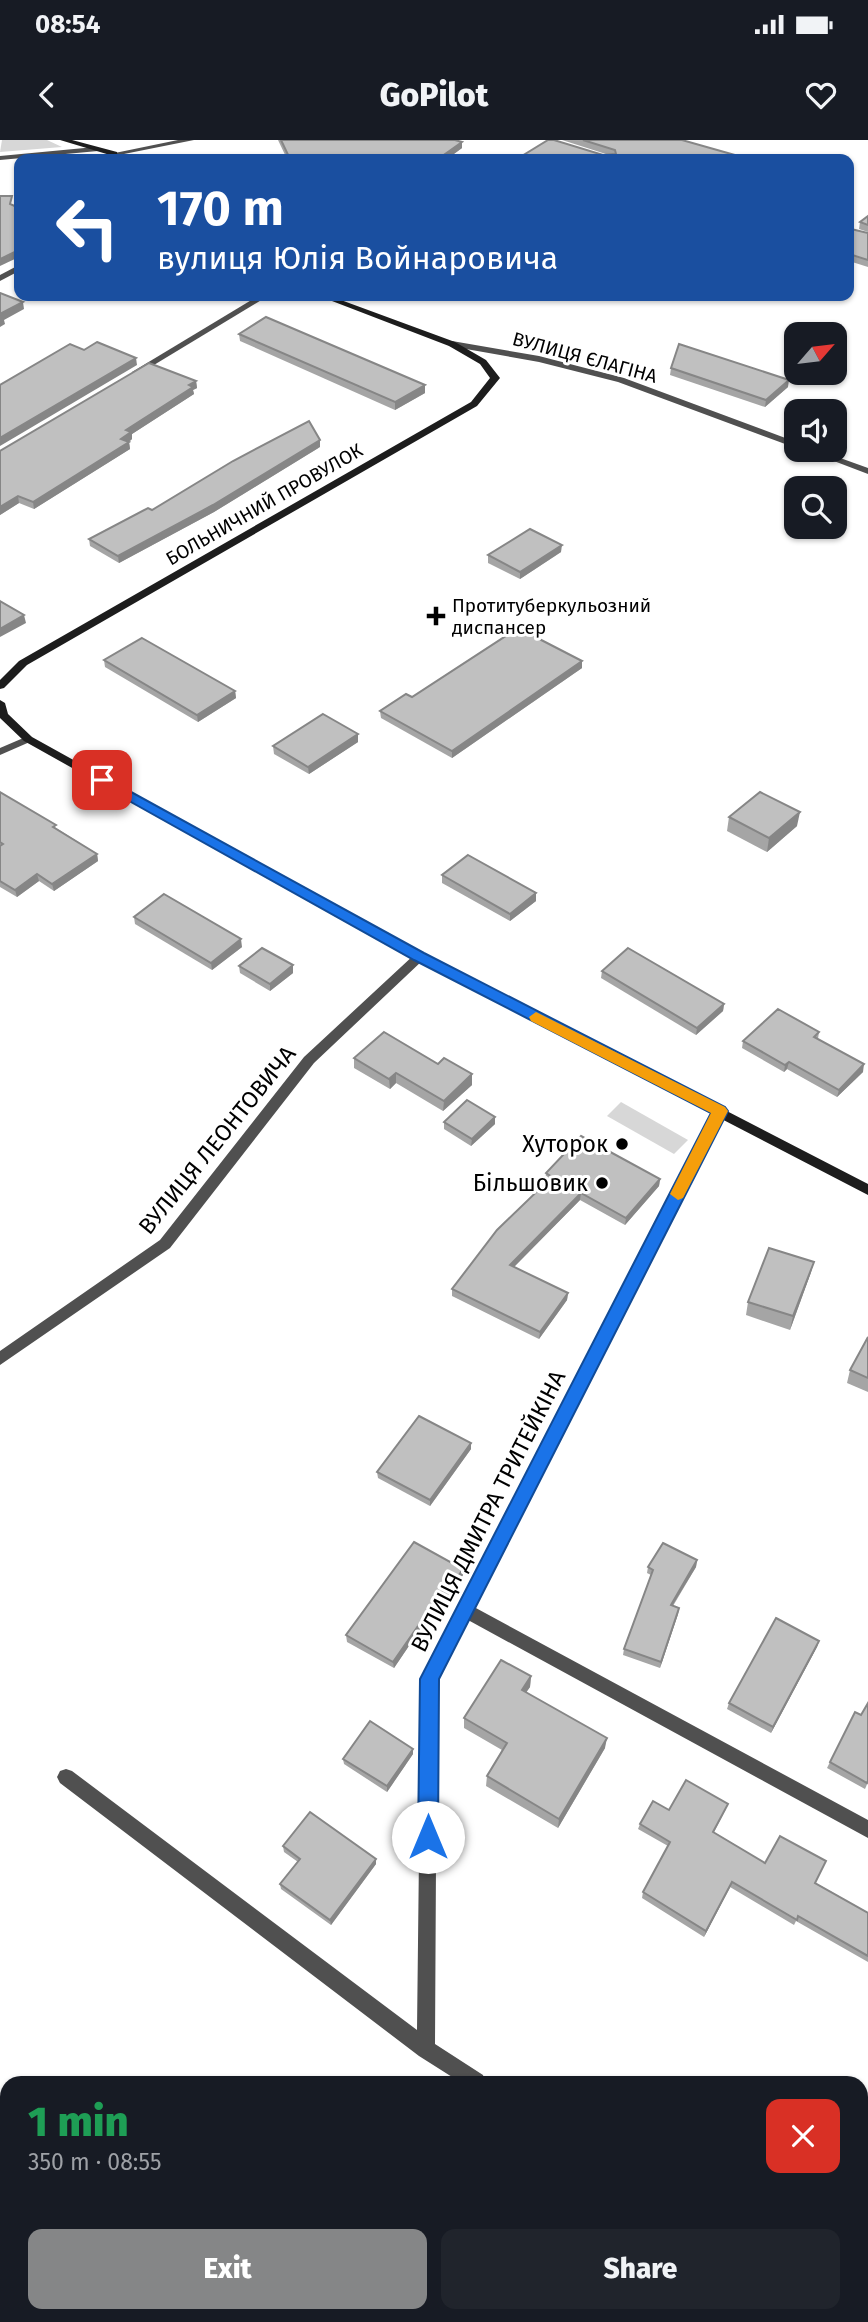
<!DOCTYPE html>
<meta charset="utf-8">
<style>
body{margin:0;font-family:"Fira Sans",sans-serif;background:#20242c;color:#f1f3f6;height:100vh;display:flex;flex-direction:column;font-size:26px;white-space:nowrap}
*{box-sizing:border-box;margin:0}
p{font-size:23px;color:#9ea1a6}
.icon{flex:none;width:38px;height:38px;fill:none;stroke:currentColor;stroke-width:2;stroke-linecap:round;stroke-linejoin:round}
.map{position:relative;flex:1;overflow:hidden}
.drawer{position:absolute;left:0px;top:1936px;width:868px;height:247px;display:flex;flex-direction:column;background:#171b24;border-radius:21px 21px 0 0;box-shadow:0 2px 5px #0004}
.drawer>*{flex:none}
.top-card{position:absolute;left:14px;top:14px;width:840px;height:147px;border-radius:14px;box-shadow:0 2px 5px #0004;background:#1a4fa0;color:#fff;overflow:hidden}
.needle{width:46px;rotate:62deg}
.tools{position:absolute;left:784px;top:182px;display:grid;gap:14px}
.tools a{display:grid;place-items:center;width:63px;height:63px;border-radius:14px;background:#171b24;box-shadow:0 2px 5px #0004;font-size:35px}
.pin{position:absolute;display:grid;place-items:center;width:60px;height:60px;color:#fff;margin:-30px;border-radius:14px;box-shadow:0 4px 10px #0006}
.me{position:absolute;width:77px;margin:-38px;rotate:0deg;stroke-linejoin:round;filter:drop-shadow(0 0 5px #0008)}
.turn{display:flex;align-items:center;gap:24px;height:147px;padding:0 28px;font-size:32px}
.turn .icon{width:91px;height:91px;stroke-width:2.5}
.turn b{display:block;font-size:49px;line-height:60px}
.round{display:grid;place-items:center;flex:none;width:74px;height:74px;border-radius:14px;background:#20242c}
.summary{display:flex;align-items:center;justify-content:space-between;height:119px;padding:0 28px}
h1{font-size:42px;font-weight:800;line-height:52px;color:#1e9e55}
.cta{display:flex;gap:14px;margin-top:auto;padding:14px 28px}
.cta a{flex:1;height:80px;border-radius:14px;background:#858687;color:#fff;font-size:28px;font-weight:800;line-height:80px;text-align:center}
.cta a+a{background:#20242c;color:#f1f3f6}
.status{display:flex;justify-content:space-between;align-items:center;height:49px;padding:0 35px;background:#171b24;direction:ltr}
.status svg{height:19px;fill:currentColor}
header{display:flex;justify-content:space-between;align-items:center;height:91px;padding:0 28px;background:#171b24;font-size:32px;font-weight:800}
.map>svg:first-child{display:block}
.green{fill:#d7d7d7}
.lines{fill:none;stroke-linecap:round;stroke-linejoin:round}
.street{fill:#505050;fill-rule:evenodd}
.secondary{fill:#1d1d1d;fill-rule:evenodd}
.wall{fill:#a5a5a5}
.shaded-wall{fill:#868686}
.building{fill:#c0c0c0;stroke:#868686;stroke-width:2}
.route{fill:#1a73e8;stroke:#114b97;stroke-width:2}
.slow{fill:#f59e0b}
.poi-dot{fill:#000;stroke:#fff;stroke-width:2.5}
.labels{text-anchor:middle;stroke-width:6;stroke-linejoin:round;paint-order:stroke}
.far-street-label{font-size:19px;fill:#000;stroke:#fff}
.far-poi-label{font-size:19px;fill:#000;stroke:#fff;text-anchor:start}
.street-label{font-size:23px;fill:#000;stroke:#fff}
.poi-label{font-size:23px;fill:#000;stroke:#fff;text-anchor:end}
</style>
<div class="status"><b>08:54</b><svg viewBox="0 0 49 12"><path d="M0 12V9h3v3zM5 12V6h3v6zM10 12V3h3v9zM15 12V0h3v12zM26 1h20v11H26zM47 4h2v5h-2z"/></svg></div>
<header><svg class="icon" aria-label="back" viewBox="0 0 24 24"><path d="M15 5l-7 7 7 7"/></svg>GoPilot<svg class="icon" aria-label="heart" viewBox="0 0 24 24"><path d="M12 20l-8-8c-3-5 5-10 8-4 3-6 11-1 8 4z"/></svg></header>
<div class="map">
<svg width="868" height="2182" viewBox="0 0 868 2182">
<rect width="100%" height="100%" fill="#fff"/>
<!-- green -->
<g class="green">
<polygon points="2,0 47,0 62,7 0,12"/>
<polygon points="621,962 688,1000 674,1014 607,976"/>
</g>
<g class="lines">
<!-- street -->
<g class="street">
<polygon points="178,0 194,0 114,16 110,14"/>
<polygon points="95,7 98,7 98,11 0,20 0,16"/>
<polygon points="19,125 19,131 0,141 0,135"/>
<polygon points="258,156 268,156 139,234 132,232"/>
<polygon points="452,201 539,216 624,238 796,302 796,308 618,242 539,222 449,206 448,204"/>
<polygon points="805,310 818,310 868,328 868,334"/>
<polygon points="28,596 32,597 32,601 0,615 0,608"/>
<polygon points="419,813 425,817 423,820 314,923 170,1108 0,1225 0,1211 160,1100 304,917 415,814"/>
<polygon points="720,966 727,971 474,1467 868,1680 868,1698 468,1480 437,1540 435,1904 483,1935 485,1942 460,1942 419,1916 60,1643 57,1637 60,1631 66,1629 72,1631 417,1890 421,1539 713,971"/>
<polygon points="805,2175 831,2175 834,2182 808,2182"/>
</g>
<!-- secondary -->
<g class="secondary">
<polygon points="60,0 72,0 117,12 118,19 110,19 110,15"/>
<polygon points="319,156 330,156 455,202 486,220 500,238 477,266 27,525 4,548 0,549 0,540 19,521 471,262 490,238 480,224 449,206"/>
<polygon points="0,560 5,563 8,574 32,597 423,814 868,1044 868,1055 415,820 24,601 0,578"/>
</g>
</g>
<!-- wall -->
<g class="wall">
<polygon points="278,0 455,0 462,8 447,19 287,19"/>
<polygon points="562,0 682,0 749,19 603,15 609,15"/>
<polygon points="868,76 868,92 859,89 860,82"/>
<polygon points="849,91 868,93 868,127 849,121"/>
<polygon points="239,194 425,253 395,270 240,201"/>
<polygon points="671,228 788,247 765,267 670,235"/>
<polygon points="196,241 197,248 193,250 194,254 132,294 132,299 129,302 130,309 34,369 19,363 0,375 0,311"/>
<polygon points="320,307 214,372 119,423 90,406 89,399 152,370"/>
<polygon points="561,412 520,439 488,423 488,415"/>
<polygon points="104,520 235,551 236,558 198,582 105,527"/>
<polygon points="582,521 582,528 452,618 381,578 380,571 412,557"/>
<polygon points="358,594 358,602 309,634 274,614 273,606"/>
<polygon points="0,652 97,714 98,721 54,751 39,741 17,757 0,747"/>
<polygon points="729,677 797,686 767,712 727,691"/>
<polygon points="442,735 536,761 510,781 442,743"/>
<polygon points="134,777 242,807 212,830 135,784"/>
<polygon points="293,825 293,833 270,851 240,833 239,826"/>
<polygon points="602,831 724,864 723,871 696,895 601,838"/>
<polygon points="819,892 818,899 863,932 837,957 787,929 784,932 742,908 743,901"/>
<polygon points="354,918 472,945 443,971 396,943 390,949 354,928"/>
<polygon points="444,982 495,984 471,1006 444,989"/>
<polygon points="546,1033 660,1039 659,1046 625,1085 580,1060 514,1127 568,1153 567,1160 539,1199 452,1156 452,1149 547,1042 545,1041"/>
<polygon points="814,1122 810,1135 790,1190 746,1175 748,1162"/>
<polygon points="868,1197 868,1252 847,1243 850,1230"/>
<polygon points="471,1303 471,1309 430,1366 378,1338 377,1332"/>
<polygon points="697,1420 696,1427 673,1466 679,1468 678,1474 660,1528 623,1515 624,1509 651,1435 647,1433 648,1427"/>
<polygon points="463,1429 463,1435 447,1459 442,1457 394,1528 347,1502 346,1495"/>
<polygon points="819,1501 817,1507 771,1593 727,1569 729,1563"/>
<polygon points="531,1536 530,1547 526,1552 605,1608 558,1688 486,1646 487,1636 502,1610 464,1588 464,1578"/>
<polygon points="861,1575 868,1642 865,1649 827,1628 830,1622"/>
<polygon points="413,1614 387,1652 344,1624 343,1619"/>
<polygon points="726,1669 714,1692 765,1723 816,1743 868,1773 868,1822 796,1781 794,1785 730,1747 704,1797 642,1758 643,1752 668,1706 638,1689 640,1684 669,1670"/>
<polygon points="283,1706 376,1719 376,1724 331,1785 281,1749 280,1744 298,1722 284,1712"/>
</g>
<!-- shaded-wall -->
<g class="shaded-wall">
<polygon points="462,2 462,8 447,19 438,19"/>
<polygon points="19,110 19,117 0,126 0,119"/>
<polygon points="23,162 24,169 4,180 5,184 0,187 0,174"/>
<polygon points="136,218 137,225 0,306 0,298"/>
<polygon points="789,240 788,247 765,267 766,260"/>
<polygon points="196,241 197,248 193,250 194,254 132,294 132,299 127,303 129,302 130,309 34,369 33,362 121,299 126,290"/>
<polygon points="425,245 425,253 395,270 395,262"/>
<polygon points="320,300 320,307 214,372 119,423 118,416"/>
<polygon points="18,356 19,363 0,375 0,367"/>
<polygon points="562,405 561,412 520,439 520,432"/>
<polygon points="24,475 26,483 0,497 0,489"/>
<polygon points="582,521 582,528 452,618 452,611"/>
<polygon points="235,551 236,558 198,582 197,575"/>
<polygon points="358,594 358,602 309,634 308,627"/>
<polygon points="800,672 797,686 767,712 769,698"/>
<polygon points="97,714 98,721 54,751 52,744"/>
<polygon points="37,734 39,741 17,757 15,750"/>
<polygon points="536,753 536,761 510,781 510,774"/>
<polygon points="241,799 242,807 212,830 211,823"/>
<polygon points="293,825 293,833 270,851 270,844"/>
<polygon points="724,864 723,871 696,895 697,888"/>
<polygon points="789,922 787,929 784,932 785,925"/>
<polygon points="864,924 863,932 837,957 839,950"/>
<polygon points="396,933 396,943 390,949 389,939"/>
<polygon points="472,934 472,945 443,971 444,961"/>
<polygon points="495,977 495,984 471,1006 472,999"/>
<polygon points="660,1039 659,1046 625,1085 626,1078"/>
<polygon points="581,1053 580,1060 509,1132 510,1125"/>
<polygon points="814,1122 810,1135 790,1190 793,1176"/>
<polygon points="568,1153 567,1160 539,1199 540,1192"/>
<polygon points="471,1303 471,1309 430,1366 430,1360"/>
<polygon points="697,1420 696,1427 669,1471 671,1465"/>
<polygon points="463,1429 463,1435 447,1459 447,1453"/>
<polygon points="443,1450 442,1457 394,1528 393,1522"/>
<polygon points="679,1468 678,1474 660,1528 661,1522"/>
<polygon points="819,1501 817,1507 771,1593 773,1587"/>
<polygon points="531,1536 530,1547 521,1560 522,1550"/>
<polygon points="607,1598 605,1608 558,1688 559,1679"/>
<polygon points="413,1609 413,1614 387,1652 387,1646"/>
<polygon points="376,1719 376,1724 331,1785 330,1780"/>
<polygon points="732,1742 730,1747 704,1797 706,1791"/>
</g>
<!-- building -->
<g class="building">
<polygon points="281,0 455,0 462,2 438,19 290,19"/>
<polygon points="548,0 554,0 603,15 616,14 615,10 583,0 682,0 749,19 517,19"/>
<polygon points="0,56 12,56 10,64 19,68 19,110 0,119"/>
<polygon points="868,76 868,85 860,82"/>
<polygon points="851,89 868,93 868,120 849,114 849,91"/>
<polygon points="0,153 23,162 0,174"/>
<polygon points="266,177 425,245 395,262 239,194"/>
<polygon points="97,202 136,218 0,298 0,245 70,204 84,210"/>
<polygon points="679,204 789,240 766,260 671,228"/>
<polygon points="149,223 196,241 189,245 193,247 126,290 131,292 121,299 129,302 33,362 18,356 0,367 0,311"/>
<polygon points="309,281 320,300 213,365 118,416 89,399 148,368 152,370 233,321"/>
<polygon points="530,389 562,405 520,432 488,415"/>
<polygon points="0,461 24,475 0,489"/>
<polygon points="518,488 582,521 452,611 380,571 406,554 412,557"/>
<polygon points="142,498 235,551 197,575 104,520"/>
<polygon points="323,574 358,594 308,627 273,606"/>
<polygon points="0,652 56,685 53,687 97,714 52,744 37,734 15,750 0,741 0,706 3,704 0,702"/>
<polygon points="760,652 800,672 769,698 729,677"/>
<polygon points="468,715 536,753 510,774 442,735"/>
<polygon points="164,754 241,799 211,823 134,777"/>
<polygon points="262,808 293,825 270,844 239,826"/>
<polygon points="628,808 724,864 697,888 602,831"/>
<polygon points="778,869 819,892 814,897 864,924 839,950 789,922 785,925 743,901"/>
<polygon points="384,892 438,924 444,918 472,934 444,961 396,933 389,939 354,918"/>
<polygon points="467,960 495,977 472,999 444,982"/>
<polygon points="581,996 660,1039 626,1078 581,1053 510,1125 568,1153 540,1192 452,1149 497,1090 552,1037 546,1033"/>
<polygon points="769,1108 814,1122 793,1176 748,1162"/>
<polygon points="868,1197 868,1238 850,1230"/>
<polygon points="419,1276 471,1303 430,1360 377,1332"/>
<polygon points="414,1402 463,1429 447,1453 443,1450 393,1522 346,1495"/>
<polygon points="663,1403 697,1420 671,1465 679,1468 661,1522 624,1509 653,1430 648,1427"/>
<polygon points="776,1478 819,1501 773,1587 729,1563"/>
<polygon points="501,1520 531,1536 522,1550 607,1598 559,1679 487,1636 507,1603 464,1578"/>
<polygon points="868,1563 868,1641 867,1643 830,1622 855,1572 861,1575"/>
<polygon points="370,1581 413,1609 387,1646 343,1619"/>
<polygon points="686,1640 728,1664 713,1692 765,1723 780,1696 826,1721 815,1743 868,1773 868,1816 798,1776 797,1780 732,1742 706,1791 643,1752 670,1702 640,1684 653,1661 669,1670"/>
<polygon points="310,1672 376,1719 330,1780 280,1744 300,1719 283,1706"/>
</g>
<!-- route -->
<polygon class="route" points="102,636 424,813 725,967 728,971 439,1539 438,1697 435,1704 428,1707 421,1704 418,1697 420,1539 711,973 414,820 97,643 97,637"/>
<!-- slow -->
<polygon class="slow" points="536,872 725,967 728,971 683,1058 678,1060 670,1054 711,973 531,881 529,877"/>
<!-- markers -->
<g class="poi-dot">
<path d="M432.5 465.5h7v7h7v7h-7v7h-7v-7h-7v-7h7z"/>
<circle cx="622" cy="1004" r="7"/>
<circle cx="602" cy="1043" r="7"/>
</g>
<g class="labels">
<!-- far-street labels -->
<g class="far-street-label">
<text transform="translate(585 217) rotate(15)" y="7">ВУЛИЦЯ ЄЛАГІНА</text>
<text transform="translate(264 364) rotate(-30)" y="7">БОЛЬНИЧНИЙ ПРОВУЛОК</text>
</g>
<!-- far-poi labels -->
<g class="far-poi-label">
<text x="452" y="472">Протитуберкульозний<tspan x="452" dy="22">диспансер</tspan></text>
</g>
<!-- street labels -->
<g class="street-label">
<text transform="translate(217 1000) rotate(-51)" y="8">ВУЛИЦЯ ЛЕОНТОВИЧА</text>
<text transform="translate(488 1371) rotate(-63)" y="8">ВУЛИЦЯ ДМИТРА ТРИТЕЙКІНА</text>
</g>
<!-- poi labels -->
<g class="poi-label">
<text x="608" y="1012">Хуторок</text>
<text x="588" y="1051">Більшовик</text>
</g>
</g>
</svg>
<div class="tools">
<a><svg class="needle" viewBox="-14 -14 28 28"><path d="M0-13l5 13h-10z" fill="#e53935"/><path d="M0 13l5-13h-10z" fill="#9ea1a6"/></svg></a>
<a><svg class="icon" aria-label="sound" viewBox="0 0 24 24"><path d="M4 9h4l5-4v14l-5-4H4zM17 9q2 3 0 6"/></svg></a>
<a><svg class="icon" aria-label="search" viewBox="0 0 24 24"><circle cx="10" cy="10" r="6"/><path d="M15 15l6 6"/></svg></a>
</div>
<div class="pin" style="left:102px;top:640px;background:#d93025"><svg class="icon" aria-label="arrive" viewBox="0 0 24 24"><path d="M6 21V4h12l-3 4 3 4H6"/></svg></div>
<svg class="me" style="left:428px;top:1697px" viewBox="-20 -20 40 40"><circle r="19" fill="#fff"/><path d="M0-13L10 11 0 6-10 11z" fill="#1a73e8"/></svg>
<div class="top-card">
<div class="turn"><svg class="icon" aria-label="left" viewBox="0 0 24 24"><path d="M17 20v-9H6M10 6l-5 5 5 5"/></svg><div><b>170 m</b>вулиця Юлія Войнаровича</div></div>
</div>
<section class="drawer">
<div class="summary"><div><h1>1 min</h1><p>350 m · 08:55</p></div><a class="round" style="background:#d93025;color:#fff"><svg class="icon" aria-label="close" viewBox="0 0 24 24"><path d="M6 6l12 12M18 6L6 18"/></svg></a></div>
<div class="cta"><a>Exit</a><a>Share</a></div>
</section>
</div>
